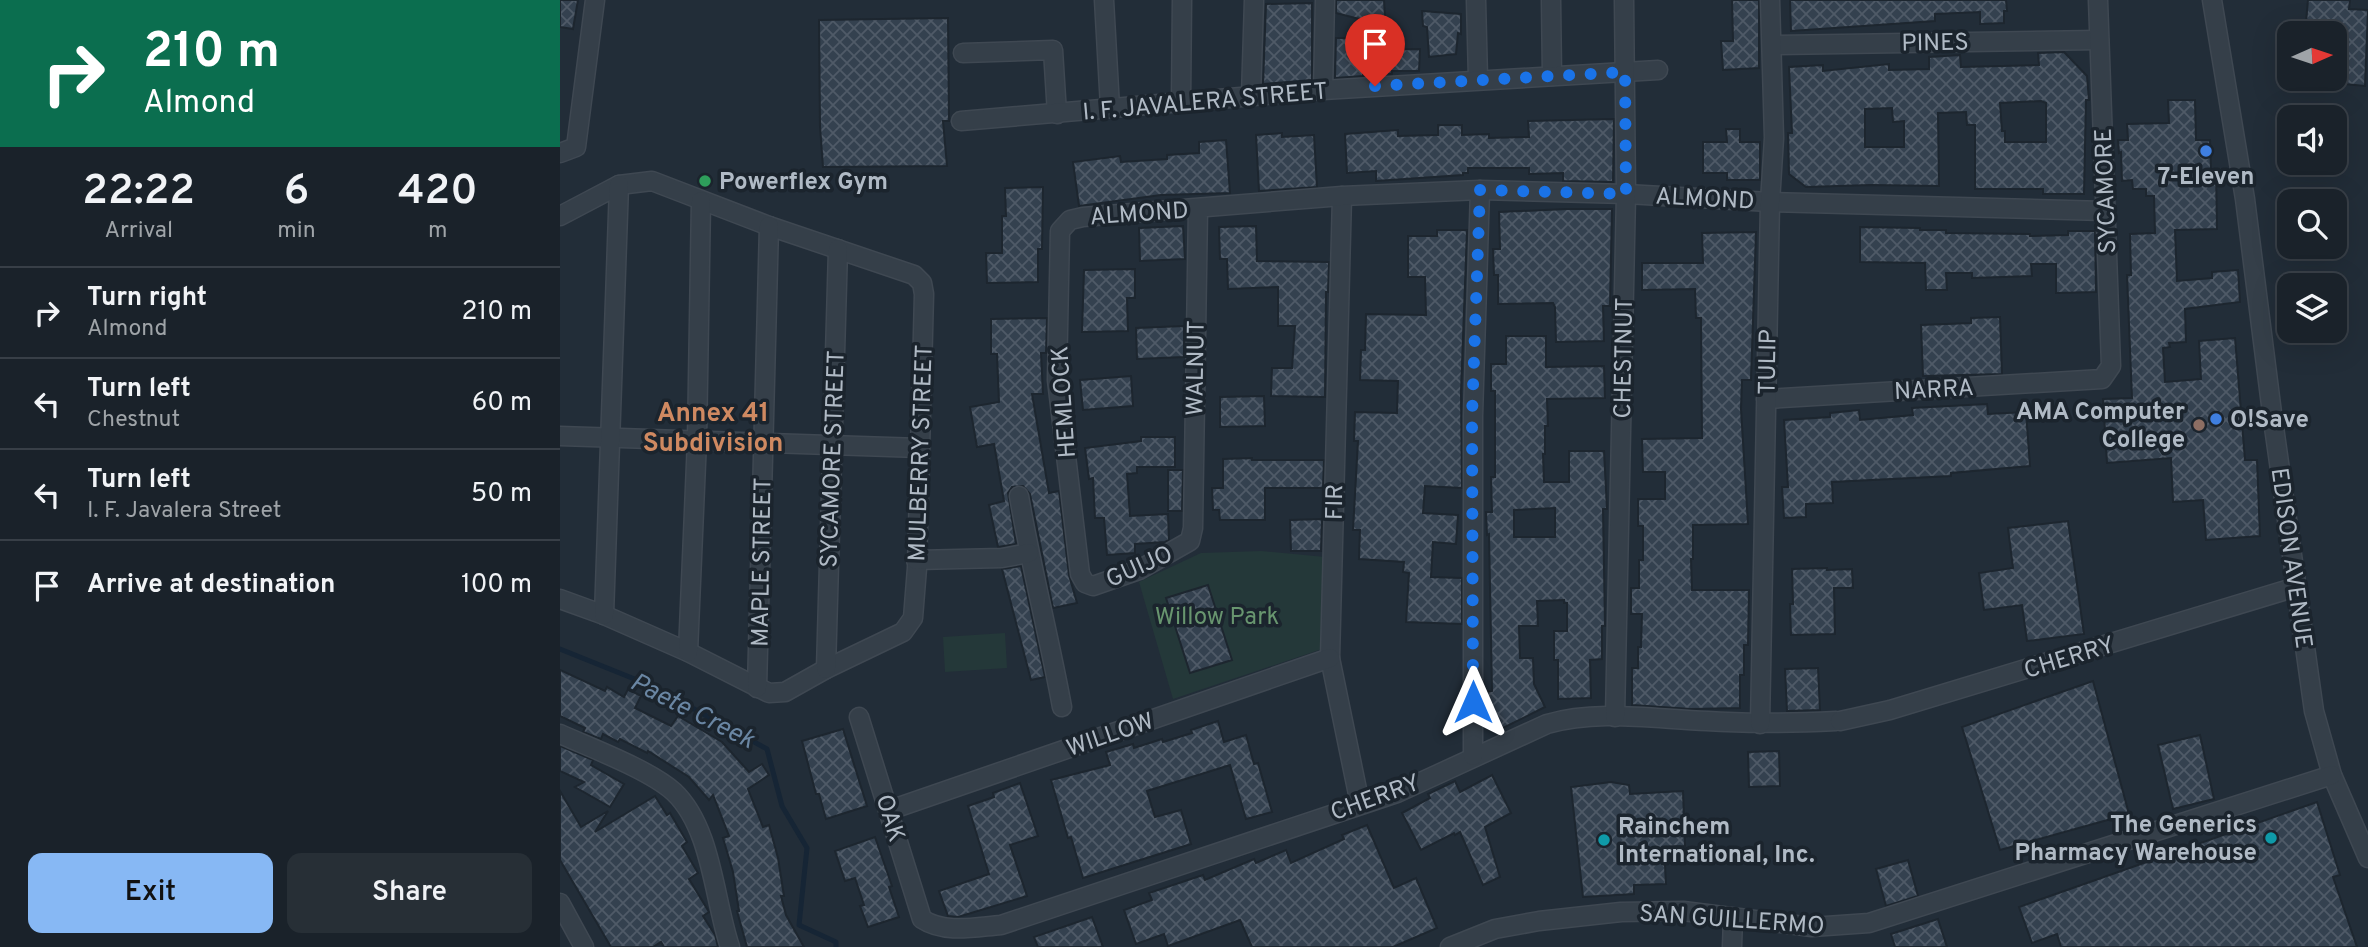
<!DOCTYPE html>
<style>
body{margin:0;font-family:Overpass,sans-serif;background:#272f36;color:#f1f3f6;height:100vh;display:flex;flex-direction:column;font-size:26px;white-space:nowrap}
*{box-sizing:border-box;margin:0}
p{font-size:23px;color:#9fa4a8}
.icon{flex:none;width:38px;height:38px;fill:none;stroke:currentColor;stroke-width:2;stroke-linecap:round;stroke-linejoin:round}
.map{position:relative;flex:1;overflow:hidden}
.drawer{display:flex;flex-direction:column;background:#1a222a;width:560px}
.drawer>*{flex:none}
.banner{background:#0b6e4f;color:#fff;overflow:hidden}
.needle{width:46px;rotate:87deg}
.tools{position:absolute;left:1717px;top:21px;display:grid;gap:14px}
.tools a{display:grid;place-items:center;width:70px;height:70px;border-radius:14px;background:#1a222a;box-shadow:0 7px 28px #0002,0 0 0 2px #383f47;font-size:35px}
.pin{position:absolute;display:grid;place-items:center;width:60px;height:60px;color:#fff;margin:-72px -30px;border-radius:50% 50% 50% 0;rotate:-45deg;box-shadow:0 0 7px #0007}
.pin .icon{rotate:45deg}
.me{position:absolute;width:77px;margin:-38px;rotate:0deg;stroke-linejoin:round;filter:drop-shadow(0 0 5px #0008)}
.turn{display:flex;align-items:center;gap:24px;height:147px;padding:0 28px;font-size:32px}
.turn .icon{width:91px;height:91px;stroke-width:2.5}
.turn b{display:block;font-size:49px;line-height:60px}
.eta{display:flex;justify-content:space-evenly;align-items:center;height:119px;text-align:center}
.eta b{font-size:42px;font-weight:600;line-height:49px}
.button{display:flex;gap:14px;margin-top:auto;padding:14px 28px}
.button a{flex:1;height:80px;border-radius:14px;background:#87b8f4;color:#111;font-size:28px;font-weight:600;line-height:80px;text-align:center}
.button a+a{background:#272f36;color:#f1f3f6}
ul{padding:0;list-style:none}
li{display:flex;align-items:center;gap:21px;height:91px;padding:0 28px;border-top:2px solid #383f47}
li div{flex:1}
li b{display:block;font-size:26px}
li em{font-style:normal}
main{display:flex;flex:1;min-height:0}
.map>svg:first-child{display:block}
.park{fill:#243839}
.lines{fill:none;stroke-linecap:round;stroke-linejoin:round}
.stream{stroke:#162535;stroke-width:5}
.building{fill:url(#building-cross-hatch);stroke:#1d262f;stroke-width:2;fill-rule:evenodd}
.minor-casing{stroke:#3f4852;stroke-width:21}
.minor{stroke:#353f49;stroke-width:18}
.route{stroke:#1a73e8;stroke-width:12;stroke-dasharray:0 21.6}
.shop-dot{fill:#3f7fe0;stroke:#1b242d;stroke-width:2.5}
.leisure-dot{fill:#2e9e5b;stroke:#1b242d;stroke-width:2.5}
.education-dot{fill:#8d6e63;stroke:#1b242d;stroke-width:2.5}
.culture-dot{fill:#0f9aa8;stroke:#1b242d;stroke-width:2.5}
.labels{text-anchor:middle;stroke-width:7;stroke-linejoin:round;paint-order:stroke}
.street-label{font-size:24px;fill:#b0bac5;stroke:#1b242d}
.poi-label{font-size:24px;font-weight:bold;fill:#b0bac5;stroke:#1b242d;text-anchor:start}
.park-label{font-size:24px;fill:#68956f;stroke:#1b242d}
.neighbourhood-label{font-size:26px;font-weight:bold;fill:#cf8961;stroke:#1b242d}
.water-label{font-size:26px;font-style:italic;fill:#6a86a3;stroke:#1b242d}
</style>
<main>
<section class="drawer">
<div class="banner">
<div class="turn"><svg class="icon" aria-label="right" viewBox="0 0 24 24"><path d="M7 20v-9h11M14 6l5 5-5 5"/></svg><div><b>210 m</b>Almond</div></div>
</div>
<div class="eta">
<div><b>22:22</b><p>Arrival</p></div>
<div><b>6</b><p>min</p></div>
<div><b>420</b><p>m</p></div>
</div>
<ul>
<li><svg class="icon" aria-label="right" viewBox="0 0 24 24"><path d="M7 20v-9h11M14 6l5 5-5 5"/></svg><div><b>Turn right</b><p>Almond</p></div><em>210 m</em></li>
<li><svg class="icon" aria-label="left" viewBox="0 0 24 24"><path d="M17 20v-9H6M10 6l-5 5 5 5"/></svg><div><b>Turn left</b><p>Chestnut</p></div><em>60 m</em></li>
<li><svg class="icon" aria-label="left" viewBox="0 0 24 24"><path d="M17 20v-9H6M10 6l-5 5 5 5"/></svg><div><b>Turn left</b><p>I. F. Javalera Street</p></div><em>50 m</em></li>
<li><svg class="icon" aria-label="arrive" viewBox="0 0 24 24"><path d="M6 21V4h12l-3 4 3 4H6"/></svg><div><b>Arrive at destination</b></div><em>100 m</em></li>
</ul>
<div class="button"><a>Exit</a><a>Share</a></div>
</section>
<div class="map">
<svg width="1808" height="947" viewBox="0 0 1808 947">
<defs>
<pattern id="building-cross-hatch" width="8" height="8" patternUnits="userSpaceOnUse" patternTransform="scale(1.75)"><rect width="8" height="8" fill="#34414f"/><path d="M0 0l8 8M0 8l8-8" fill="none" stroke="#4f5a67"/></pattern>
</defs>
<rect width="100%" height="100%" fill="#222d38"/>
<!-- park -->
<g class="park">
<polygon points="701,551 765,557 762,649 613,699 579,582 641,553"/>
<polygon points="445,633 447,668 385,672 383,637"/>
</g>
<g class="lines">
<!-- stream -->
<polyline class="stream" points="0,649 92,686 207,749 222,806 247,848 239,925 276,942 276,947"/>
</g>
<!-- building -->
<g class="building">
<polygon points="0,0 18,0 13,29 0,27"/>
<polygon points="776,0 824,0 825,17 807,18 807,21 776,13"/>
<polygon points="1172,0 1199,0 1199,68 1163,70 1161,41 1173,41"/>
<polygon points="1230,0 1446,0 1447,11 1444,11 1444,23 1420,24 1420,12 1375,14 1375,21 1231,31"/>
<polygon points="1748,0 1790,0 1789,9 1808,10 1805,86 1774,83 1774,33 1745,33"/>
<polygon points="752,3 752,80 703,84 706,4"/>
<polygon points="862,11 901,14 901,34 898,33 896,54 869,57 867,27 863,26"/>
<polygon points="388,18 389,121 383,121 387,166 263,167 260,126 259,20"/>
<polygon points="776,38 806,38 805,50 860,49 859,71 832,71 832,74 803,70 803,76 775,78"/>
<path d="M1504,52L1527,76L1529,100H1526L1524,194H1483V189H1415V125H1407L1406,112L1378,113L1379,186L1311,185L1246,187L1229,174L1228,133H1232L1229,67L1263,65V71L1329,64V70L1369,69V57L1400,55L1401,67L1479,65L1478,53ZM1481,101L1486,103V142H1445V131H1442L1440,103ZM1332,108L1333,122L1344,121V147H1305V109Z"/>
<polygon points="1608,100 1635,100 1636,140 1650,140 1651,169 1656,169 1657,229 1615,230 1617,281 1652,278 1652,272 1678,270 1680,302 1625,309 1626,342 1609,343 1610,347 1603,348 1605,382 1641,379 1639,341 1675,338 1685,460 1697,460 1700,536 1646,540 1643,500 1613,502 1611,458 1547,463 1543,399 1572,398 1567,275 1571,275 1570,234 1595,233 1594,196 1586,196 1586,189 1573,189 1572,180 1562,181 1561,152 1559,153 1558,140 1568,140 1567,124 1609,123"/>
<polygon points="1054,119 1053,182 1003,181 1003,173 969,174 969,168 908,168 908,173 903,173 903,175 816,181 816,171 787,173 785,134 838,130 838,136 878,135 878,125 902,125 902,135 929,134 929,138 969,137 968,121"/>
<polygon points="1166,129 1180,129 1180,142 1200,142 1200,180 1167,180 1167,173 1143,173 1143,142 1167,142"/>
<polygon points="722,133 722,137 754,135 757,187 699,191 696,135"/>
<polygon points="666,140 670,193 601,195 519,206 513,162 560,156 561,162 607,159 607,155 639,153 639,142"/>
<polygon points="483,187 482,249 478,249 478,282 427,283 426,253 442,253 442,216 446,216 445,188"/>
<polygon points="1007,209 1052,209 1050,306 1043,306 1044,341 996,342 995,307 993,303 938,304 938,275 934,275 933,249 940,249 939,212"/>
<polygon points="623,226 625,259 580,261 579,228"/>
<polygon points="696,226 697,261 769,262 768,292 766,292 765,397 711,396 712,368 732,368 735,326 718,326 718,287 668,289 667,259 660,259 659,227"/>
<polygon points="1300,227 1360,228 1360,230 1386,230 1386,233 1470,234 1470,236 1508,235 1508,231 1535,231 1536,292 1496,293 1496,264 1471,264 1472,276 1412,278 1412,273 1386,273 1387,290 1366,290 1365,263 1300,262"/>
<polygon points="877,230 907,230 901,392 902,488 865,486 863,513 898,515 896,544 873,542 871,577 902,578 902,624 846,622 849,573 843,572 844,562 799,559 800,530 793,530 798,441 794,441 795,412 837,413 838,381 800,380 801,350 805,350 806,314 866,315 865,277 848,277 848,236 877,236"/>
<polygon points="1196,232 1191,380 1182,380 1181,409 1188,524 1133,525 1133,559 1131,559 1132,590 1189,590 1188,645 1184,645 1184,675 1180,675 1180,708 1131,709 1072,705 1072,668 1078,668 1078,647 1081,647 1082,614 1071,614 1071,588 1079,588 1079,560 1083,560 1083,526 1078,526 1078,499 1105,499 1105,472 1083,472 1082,439 1142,438 1141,318 1136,318 1135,289 1082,290 1082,263 1143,263 1142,233"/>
<polygon points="575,269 575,298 567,298 568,331 522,332 524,270"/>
<polygon points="1440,317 1442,374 1363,376 1361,325 1411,323 1411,318"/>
<polygon points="487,318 486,353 481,353 483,394 472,394 489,493 499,491 509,575 517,603 493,608 470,494 463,486 452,487 448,493 456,544 438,547 429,505 444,501 434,444 417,447 410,407 439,402 437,354 431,354 431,319"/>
<polygon points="624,326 624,357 577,359 576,328"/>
<path d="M946,336H986V367L1044,366L1045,398L987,399L988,426H985V454H983L984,482H1009V451H1044L1047,509H1043L1045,626H1042V659L1030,660L1031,698L998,699V660H994V631H1007V603H1004V600L977,601L978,626H959L960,658H973L974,684L985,707L935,732L926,714L933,711L926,692L932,691L929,534L927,535L926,512H932L931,477H935V391H931V364H946ZM995,508V537H954V510Z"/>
<polygon points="571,376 573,406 523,410 520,380"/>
<polygon points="704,396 705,426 660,427 660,397"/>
<polygon points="1427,404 1428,414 1466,412 1470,466 1391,473 1391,476 1272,482 1273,503 1246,504 1246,517 1224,518 1222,487 1228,487 1224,420 1270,417 1270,413 1299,410 1300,420 1353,415 1352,408"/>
<polygon points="581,437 615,437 615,467 577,467 577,473 567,474 570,516 608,514 609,540 605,542 575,544 575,553 547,555 544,518 535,518 533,478 529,479 525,448 581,441"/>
<polygon points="692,458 692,460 764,460 763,488 705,488 705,520 660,520 659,510 653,510 652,488 663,488 663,459"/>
<polygon points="608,470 623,470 622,511 608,511"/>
<polygon points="762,519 761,551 731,551 730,520"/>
<polygon points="1508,521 1524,634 1467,641 1462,605 1424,610 1419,573 1453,568 1448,528"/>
<polygon points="461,566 485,677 471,680 442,569"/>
<polygon points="1267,568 1267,570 1292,569 1293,588 1274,588 1275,634 1231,635 1230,604 1233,604 1232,569"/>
<polygon points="648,585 672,660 630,673 606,598"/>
<polygon points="1258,668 1260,710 1227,711 1225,669"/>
<polygon points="0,670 45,691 47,687 64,697 68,689 81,696 75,708 111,726 118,716 162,742 189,772 202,764 209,775 188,789 203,827 209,825 218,858 224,896 221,896 226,915 244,947 187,947 177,911 179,911 173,872 163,838 169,836 153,795 149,800 129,777 88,751 87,753 60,739 58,742 43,734 41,739 23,732 25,728 0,716"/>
<polygon points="1533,681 1569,814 1440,850 1402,727"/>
<polygon points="658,721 664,742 686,735 694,764 698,763 712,812 686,819 670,765 587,791 595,817 621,810 631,844 523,878 511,837 508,838 491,780 550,765 546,752 573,744 574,748 602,739 603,742 632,733 631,730"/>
<polygon points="283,729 307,806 266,819 259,794 256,794 242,741"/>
<polygon points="1640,735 1654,799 1613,809 1598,745"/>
<polygon points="0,746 33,760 31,765 64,784 50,807 15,787 24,782 0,771"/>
<polygon points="1219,751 1220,786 1189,787 1188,752"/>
<polygon points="932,775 951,813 925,827 940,877 923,885 900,832 895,835 894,833 861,850 842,813 870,798 868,794 895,781 900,792"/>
<polygon points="1051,782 1069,785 1070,794 1123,791 1125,846 1104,847 1106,884 1074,885 1074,894 1023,897 1011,787"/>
<polygon points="460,783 478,836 450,845 467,896 398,917 388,916 379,891 429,874 408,806 434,797 433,793"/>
<polygon points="0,791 21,827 48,811 35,832 95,796 107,815 110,813 127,842 122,846 138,873 129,879 149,912 143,916 155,935 158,947 104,947 101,942 93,947 51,947 0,860"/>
<polygon points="1757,802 1780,875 1773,877 1797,947 1501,947 1497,934 1472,943 1459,907"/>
<polygon points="807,825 834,888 856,878 877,928 833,947 692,947 680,920 608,946 604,934 576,944 564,910 592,900 589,893 643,875 645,880 694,859 696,863 726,850 731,863 784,839 782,835"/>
<polygon points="315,837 332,886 329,887 339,917 308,927 300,906 304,905 295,878 285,881 275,851"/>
<polygon points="1348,860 1358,896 1326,906 1316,869"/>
<polygon points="532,917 543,947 478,947 474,937"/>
<polygon points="1378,919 1387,947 1335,947 1331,934"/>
</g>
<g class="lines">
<defs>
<g id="minor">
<polyline points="544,0 550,107"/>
<polyline points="916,0 918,79"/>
<polyline points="991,0 992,76"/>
<polyline points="1652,0 1685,199 1712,413 1754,711 1772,775 1808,858"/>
<polyline points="1212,45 1539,40"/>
<polyline points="403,53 493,50 497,114"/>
<polyline points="763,90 765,0"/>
<polyline points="691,96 694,0"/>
<polyline points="621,101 622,0"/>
<polyline points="401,121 763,90 1098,70"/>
<polyline points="0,153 16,147 35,0"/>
<polyline points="782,196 770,658 800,804"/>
<polyline points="638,208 633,528 630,541 579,570 533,586 525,583 520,574 497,380 500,231 510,220 523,217 782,196 920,190 1066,194 1210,202 1545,211"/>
<polyline points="0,216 59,185 92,181 209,226 354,275 362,283 364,294 357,568 353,618 343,632 266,669 225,692 209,693 128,652 44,615 0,599"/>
<polyline points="1206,399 1542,379 1551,366 1538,0"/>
<polyline points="0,436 360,448"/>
<path d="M459,496C471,567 489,636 502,707"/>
<polyline points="356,560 442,558 469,553"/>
<polyline points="44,615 59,185"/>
<polyline points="128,652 137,440 141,201"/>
<polyline points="266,669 278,249"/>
<polyline points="197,688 209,226"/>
<path d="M299,717L362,919C385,934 415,927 441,925L837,793L987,724C1037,709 1095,719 1147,721C1191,724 1233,723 1276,721"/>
<polyline points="1055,717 1066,194 1064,0"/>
<polyline points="1280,721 1330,710 1736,587"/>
<polyline points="1200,724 1210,202 1214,138 1210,0"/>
<path d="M0,734C31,748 90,770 114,792C152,828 154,900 170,947"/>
<polyline points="913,756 913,416 920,190"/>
<polyline points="330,810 770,658"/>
<polyline points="0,903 24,947"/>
<polyline points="890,947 935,929 979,921 1061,912 1123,911 1252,927 1309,923 1772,775"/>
<polyline points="1172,947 1173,918"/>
</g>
</defs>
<!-- minor casing -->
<use href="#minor" class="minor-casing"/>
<!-- minor -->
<use href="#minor" class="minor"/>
</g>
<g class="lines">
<!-- route -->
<polyline class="route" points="815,86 1065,72 1066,194 920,190 912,416 913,702"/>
</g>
<!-- markers -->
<g class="shop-dot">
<circle cx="1646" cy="151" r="7"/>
<circle cx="1656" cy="419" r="7"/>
</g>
<circle class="leisure-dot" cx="145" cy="181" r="7"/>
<circle class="education-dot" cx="1639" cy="425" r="7"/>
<g class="culture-dot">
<circle cx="1711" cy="838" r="7"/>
<circle cx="1044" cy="840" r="7"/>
</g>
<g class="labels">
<!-- street labels -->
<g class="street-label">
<text transform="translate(1375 42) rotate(-1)" y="8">PINES</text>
<text transform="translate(645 101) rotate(-5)" y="8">I. F. JAVALERA STREET</text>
<text transform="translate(1545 191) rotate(-92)" y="8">SYCAMORE</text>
<text transform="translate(1145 198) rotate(3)" y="8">ALMOND</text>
<text transform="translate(579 213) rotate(-4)" y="8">ALMOND</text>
<text transform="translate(1063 358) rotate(-89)" y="8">CHESTNUT</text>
<text transform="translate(1207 362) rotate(-89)" y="8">TULIP</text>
<text transform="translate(635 368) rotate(-89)" y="8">WALNUT</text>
<text transform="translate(1374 389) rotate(-3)" y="8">NARRA</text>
<text transform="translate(503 402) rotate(-94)" y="8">HEMLOCK</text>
<text transform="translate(360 453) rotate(-88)" y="8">MULBERRY STREET</text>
<text transform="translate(272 459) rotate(-88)" y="8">SYCAMORE STREET</text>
<text transform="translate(774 502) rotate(-89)" y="8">FIR</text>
<text transform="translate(1732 558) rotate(82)" y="8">EDISON AVENUE</text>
<text transform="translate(201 562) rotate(-89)" y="8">MAPLE STREET</text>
<text transform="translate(579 566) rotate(-24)" y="8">GUIJO</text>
<text transform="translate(1509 657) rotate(-17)" y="8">CHERRY</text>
<text transform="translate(550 734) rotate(-19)" y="8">WILLOW</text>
<text transform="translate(815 797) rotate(-20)" y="8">CHERRY</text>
<text transform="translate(331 818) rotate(73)" y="8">OAK</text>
<text transform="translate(1172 919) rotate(4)" y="8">SAN GUILLERMO</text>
</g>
<!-- poi labels -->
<g class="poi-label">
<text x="1646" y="184" text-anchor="middle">7-Eleven</text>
<text x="159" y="189">Powerflex Gym</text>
<text x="1625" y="419" text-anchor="end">AMA Computer<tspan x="1625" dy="28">College</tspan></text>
<text x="1670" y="427">O!Save</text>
<text x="1697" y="832" text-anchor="end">The Generics<tspan x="1697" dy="28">Pharmacy Warehouse</tspan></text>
<text x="1058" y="834">Rainchem<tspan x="1058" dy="28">International, Inc.</tspan></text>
</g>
<!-- park labels -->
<g class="park-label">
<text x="657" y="624">Willow Park</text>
</g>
<!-- neighbourhood labels -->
<g class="neighbourhood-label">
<text x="153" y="421">Annex 41<tspan x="153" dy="30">Subdivision</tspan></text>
</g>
<!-- water labels -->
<g class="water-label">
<text transform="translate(133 710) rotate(27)" y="9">Paete Creek</text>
</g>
</g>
</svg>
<div class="tools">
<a><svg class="needle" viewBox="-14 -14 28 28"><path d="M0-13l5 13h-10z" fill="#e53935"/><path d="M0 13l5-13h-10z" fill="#9fa4a8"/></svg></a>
<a><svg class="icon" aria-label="sound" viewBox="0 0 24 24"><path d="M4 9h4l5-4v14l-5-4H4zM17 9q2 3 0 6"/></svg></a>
<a><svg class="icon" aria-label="search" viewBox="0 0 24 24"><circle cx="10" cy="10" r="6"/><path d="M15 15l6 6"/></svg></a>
<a><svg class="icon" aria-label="layers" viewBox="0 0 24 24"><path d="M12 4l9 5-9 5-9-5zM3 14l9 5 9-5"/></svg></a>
</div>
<div class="pin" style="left:815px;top:86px;background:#d93025"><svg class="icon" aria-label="arrive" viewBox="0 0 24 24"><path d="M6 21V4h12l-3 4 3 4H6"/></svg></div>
<svg class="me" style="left:913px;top:702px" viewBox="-20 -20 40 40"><path d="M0-17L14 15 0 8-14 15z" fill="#1a73e8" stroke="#fff" stroke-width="4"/></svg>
</div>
</main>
